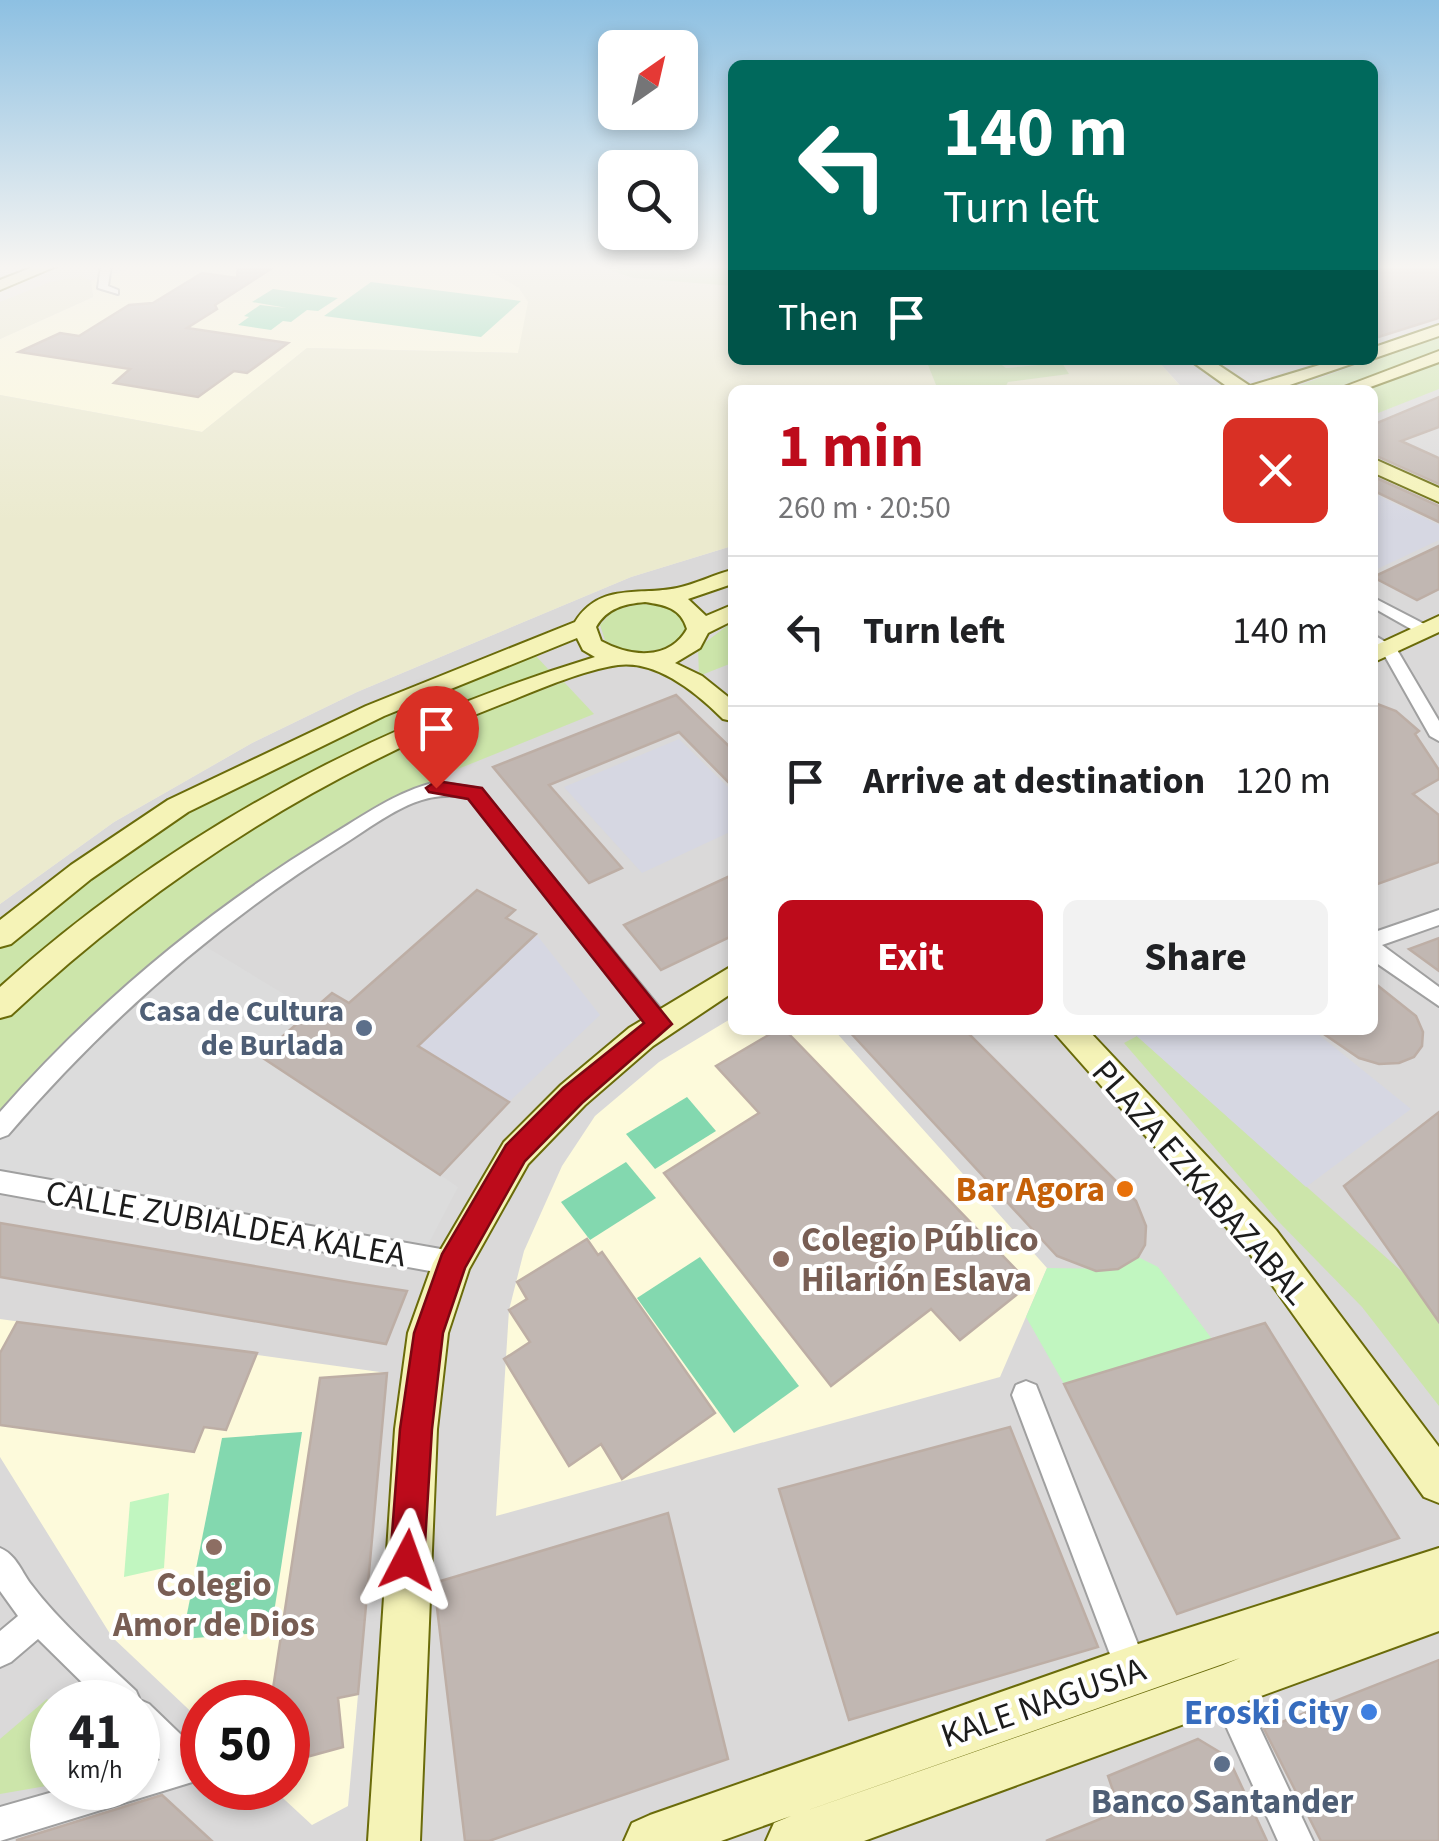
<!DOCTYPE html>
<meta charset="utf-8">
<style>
body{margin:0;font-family:"Source Sans 3",sans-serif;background:#f2f2f2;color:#202124;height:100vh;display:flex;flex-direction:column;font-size:38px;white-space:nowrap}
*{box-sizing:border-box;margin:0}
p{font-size:32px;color:#757577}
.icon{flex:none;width:55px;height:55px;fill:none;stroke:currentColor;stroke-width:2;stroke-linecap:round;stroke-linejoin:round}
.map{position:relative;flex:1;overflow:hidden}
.panel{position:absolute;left:728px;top:385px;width:650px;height:650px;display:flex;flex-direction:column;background:#fff;border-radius:15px;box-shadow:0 5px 15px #0003}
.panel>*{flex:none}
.guide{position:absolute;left:728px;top:60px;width:650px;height:305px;border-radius:15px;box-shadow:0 5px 15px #0003;background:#00695c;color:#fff;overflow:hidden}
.needle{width:65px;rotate:34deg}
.buttons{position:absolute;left:598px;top:30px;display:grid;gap:20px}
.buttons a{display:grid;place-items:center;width:100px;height:100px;border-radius:15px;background:#fff;box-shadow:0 5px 15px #0003;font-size:50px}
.speed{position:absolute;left:30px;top:1680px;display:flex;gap:20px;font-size:50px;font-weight:700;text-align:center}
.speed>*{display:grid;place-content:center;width:130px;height:130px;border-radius:50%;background:#fff;box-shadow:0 5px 15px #0003;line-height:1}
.speed small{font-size:25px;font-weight:400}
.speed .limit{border:15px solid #d22;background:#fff;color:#111}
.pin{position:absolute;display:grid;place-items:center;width:85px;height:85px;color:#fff;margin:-102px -42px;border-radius:50% 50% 50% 0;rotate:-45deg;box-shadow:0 0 10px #0007}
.pin .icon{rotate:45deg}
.me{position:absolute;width:110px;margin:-55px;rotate:4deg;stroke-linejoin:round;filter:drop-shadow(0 0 8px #0008)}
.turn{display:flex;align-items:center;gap:35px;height:210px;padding:0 50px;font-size:45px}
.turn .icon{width:130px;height:130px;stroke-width:2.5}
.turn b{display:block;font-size:70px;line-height:85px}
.then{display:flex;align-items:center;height:95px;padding:0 50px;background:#0003;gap:20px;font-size:38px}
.round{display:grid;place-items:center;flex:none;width:105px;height:105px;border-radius:15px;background:#f2f2f2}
.headline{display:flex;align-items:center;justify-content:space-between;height:170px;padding:0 50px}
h1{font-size:60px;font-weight:700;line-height:75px;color:#bd0b1b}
.action{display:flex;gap:20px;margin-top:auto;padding:20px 50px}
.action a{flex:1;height:115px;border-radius:15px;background:#bd0b1b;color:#fff;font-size:40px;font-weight:700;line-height:115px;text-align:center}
.action a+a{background:#f2f2f2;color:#202124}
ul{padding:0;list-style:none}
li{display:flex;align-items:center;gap:30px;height:150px;padding:0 50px;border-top:2px solid #e0e0e0}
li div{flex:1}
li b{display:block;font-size:38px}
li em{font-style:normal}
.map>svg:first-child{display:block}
.residential{fill:#dad9d9;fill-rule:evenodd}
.education{fill:#fdfadb}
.farmland{fill:#ebeace}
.grass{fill:#cce5aa}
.park{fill:#c1f6c0}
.pitch{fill:#83d8af}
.parking{fill:#dcdcdc}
.plaza{fill:#d6d7e2}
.building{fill:#c1b7b2;stroke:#bdaea5;stroke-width:2.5}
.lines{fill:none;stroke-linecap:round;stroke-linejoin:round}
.street-casing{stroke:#a0a0a0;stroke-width:4}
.secondary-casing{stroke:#6a6b0a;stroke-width:4}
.street{fill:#fff;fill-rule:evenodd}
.secondary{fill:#f5f3b7;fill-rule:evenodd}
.route{fill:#bd0b1b;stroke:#7b0712;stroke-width:2.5}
.service-dot{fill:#5c6f8a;stroke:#fff;stroke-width:4}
.food-dot{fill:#e8710a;stroke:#fff;stroke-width:4}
.education-dot{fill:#8d6e63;stroke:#fff;stroke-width:4}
.shop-dot{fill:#3f7fe0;stroke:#fff;stroke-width:4}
.labels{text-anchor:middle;stroke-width:8;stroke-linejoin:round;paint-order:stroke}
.service-label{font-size:30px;font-weight:bold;fill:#4e5e75;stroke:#fff;text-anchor:end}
.near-street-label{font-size:35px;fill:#1c1c1c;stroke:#fff}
.near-food-label{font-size:35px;font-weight:bold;fill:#c56008;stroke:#fff;text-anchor:end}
.near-education-label{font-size:35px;font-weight:bold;fill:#785e54;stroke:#fff;text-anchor:start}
.near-shop-label{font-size:35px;font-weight:bold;fill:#366cbe;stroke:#fff;text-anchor:end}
.near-service-label{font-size:35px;font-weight:bold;fill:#4e5e75;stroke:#fff}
</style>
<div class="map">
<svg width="1439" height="1841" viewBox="0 0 1439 1841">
<rect width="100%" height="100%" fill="#ede8e2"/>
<!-- residential -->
<path class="residential" d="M1373,265H1439V1841H0V904L114,822L252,743L357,692L631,577L732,546V1030H1372V390H1177L1180,385L1157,360H1372ZM52,1702H138V1788H52ZM202,1702H288V1788H202Z"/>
<!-- education -->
<g class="education">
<polygon points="142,265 465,265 482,268 516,284 526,295 531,309 518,353 307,348 202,432 0,395 0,339 93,297 91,281"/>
<polygon points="732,1018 732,1030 834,1030 1047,1268 1000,1377 496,1516 509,1310 524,1251 562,1166 595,1116 659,1062"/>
<polygon points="0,1319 387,1373 348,1806 312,1825 272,1788 288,1788 288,1702 202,1702 202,1722 112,1637 0,1457"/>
</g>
<!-- farmland -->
<g class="farmland">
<polygon points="479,265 594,265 633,278 732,286 732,360 926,360 938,390 732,390 732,546 631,577 357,692 252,743 114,822 0,904 0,395 202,432 307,348 518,353 528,302 519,288"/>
<polygon points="81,276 91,281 93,297 0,339 0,302 50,282"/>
<polygon points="995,360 1157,360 1180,386 1177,390 1004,390 1008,382 1068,374 1061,363 1005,368"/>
</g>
<!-- grass -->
<g class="grass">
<polygon points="595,265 732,265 732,286 633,278"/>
<polygon points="1439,335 1439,351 1329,390 1286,390"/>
<polygon points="926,360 995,360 1006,368 1062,363 1069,374 1008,382 1004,390 938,390"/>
<polygon points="1439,360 1439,389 1373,415 1372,390 1361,390"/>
<path d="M641,604C659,605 680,607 685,628L682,636C661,656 628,656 605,640L600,625L614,610Z"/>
<polygon points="732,622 732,663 699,676 698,648"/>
<path d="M535,655L549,670L363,746L237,813L175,850L0,989V949C77,891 153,827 239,782C334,732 435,695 535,655Z"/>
<polygon points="564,682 594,714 458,769 374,809 295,856 159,956 0,1118 0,1019 58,965 209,847 357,766 428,733"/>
<polygon points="1137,1036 1407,1276 1439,1322 1439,1406 1362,1307 1278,1221 1124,1043"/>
<polygon points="47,1699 52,1704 52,1785 0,1794 0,1739"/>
</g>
<!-- park -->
<g class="park">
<polygon points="1138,1257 1158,1267 1212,1339 1064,1384 1026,1317 1047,1268 1118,1269"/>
<polygon points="169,1493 164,1568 124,1577 130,1502"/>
</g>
<!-- pitch -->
<g class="pitch">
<polygon points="371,282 521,301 481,337 324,316"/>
<polygon points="273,289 338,298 318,311 307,310 291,322 283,321 271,330 238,325 249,317 244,316 260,305 287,308 252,302"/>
<polygon points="687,1097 716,1131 655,1169 626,1134"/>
<polygon points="626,1162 656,1198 590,1240 561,1202"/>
<polygon points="700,1257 799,1386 734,1433 637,1298"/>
<polygon points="302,1432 271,1632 182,1639 222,1438"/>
</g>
<!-- parking -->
<g class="parking">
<polygon points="1221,360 1325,360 1325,361 1258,377"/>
<polygon points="193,939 312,1011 260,1056 458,1187 421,1258 0,1182 0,1129"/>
</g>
<!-- plaza -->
<g class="plaza">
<polygon points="1373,493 1439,525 1439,540 1373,571"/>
<polygon points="679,739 732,791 732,831 642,873 564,787"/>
<polygon points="536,934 600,1015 509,1102 418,1046"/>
<polygon points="1130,1030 1313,1030 1411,1109 1306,1187"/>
</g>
<!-- building -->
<g class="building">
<polygon points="238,265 277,265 215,305 217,309 187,328 288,343 247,373 234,371 198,397 114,383 130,369 19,352 60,333 79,336 129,305 153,303 202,273 237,278"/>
<polygon points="1372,265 1439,265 1439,318 1372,339"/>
<polygon points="1439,397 1439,427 1401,441 1439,458 1439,484 1372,454 1372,425"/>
<polygon points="1372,476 1439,506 1439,522 1372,490"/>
<polygon points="1439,546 1439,589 1417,600 1373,577"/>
<polygon points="676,695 732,749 732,786 679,732 549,785 622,868 589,883 493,767"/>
<polygon points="1372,702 1396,711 1419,731 1415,734 1439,770 1439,779 1413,794 1439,815 1439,862 1372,886"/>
<polygon points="732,875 732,936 661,970 624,925"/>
<polygon points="477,890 515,910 506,918 536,934 418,1046 509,1102 440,1175 260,1056 332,993 349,1003"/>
<polygon points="1439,938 1439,971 1409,949"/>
<polygon points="1372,981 1416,1016 1423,1032 1422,1046 1414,1057 1399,1063 1379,1064 1359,1058 1318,1030 1372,1030"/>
<polygon points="777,1030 785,1030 1030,1284 960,1340 931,1309 831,1386 664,1173 759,1113 716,1066"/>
<polygon points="848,1030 965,1030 1136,1201 1146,1226 1145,1245 1138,1257 1118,1269 1096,1271 1057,1256"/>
<polygon points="1439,1112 1439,1322 1344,1186"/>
<polygon points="0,1223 354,1283 407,1291 386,1344 0,1277"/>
<polygon points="587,1239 598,1255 602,1252 715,1413 622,1479 601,1444 569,1466 504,1359 530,1342 509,1310 527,1299 517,1282"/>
<polygon points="17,1322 257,1353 226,1430 204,1427 194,1452 0,1425 0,1353"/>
<polygon points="1265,1323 1399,1538 1177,1614 1064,1384"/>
<polygon points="387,1373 358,1694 338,1698 343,1747 288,1762 288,1702 271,1702 320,1378"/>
<polygon points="1010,1427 1098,1647 849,1720 779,1489"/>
<polygon points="668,1513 728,1759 489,1841 465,1841 434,1583"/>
<polygon points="1439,1660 1439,1841 1321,1841 1264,1729"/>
<polygon points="1198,1739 1228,1757 1267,1841 1046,1841 1120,1811 1108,1776"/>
<polygon points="162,1795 212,1841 17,1841 17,1840"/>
</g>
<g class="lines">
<defs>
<g id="street">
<polygon points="101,265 111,265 108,286 118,290 118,294 98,288"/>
<polygon points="1372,597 1430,627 1432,630 1424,635 1418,633 1372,607"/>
<polygon points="1372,634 1396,648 1439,721 1439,741 1430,736 1382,651 1372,646"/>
<path d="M437,782L481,789L668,1018L671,1024L668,1030H652L469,798C420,787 384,819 344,844C216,924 106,1021 8,1135L0,1138V1112C95,1004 205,912 328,837C363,816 397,791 437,782Z"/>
<polygon points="1439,910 1439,925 1382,945 1439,987 1439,1006 1372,960 1372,933"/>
<polygon points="0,1171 452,1251 461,1255 465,1263 461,1271 452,1275 0,1193"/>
<polygon points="1026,1381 1036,1385 1148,1670 1143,1681 1132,1686 1121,1681 1116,1670 1012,1395 1016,1385"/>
<path d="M0,1548C15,1554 21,1570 30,1583C60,1623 100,1657 136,1691L140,1700L149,1704L202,1755V1779L0,1841V1807L67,1788H138V1767L160,1760L138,1737V1702H102L38,1639L11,1662L0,1667V1631L18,1616L0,1591Z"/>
<polygon points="1223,1668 1234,1673 1313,1841 1278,1841 1207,1684 1212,1673"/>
</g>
<g id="secondary">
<polygon points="38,265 59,265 0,290 0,280"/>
<polygon points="1439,325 1439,336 1372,359 1372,348"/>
<polygon points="1439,351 1439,362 1362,390 1336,390"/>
<polygon points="1190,360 1211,360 1250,386 1336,360 1363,360 1275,390 1232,390"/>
<polygon points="1372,458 1439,488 1439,502 1372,472"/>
<path d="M732,570V584L688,599L706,616L732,605V621L708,633L700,648L675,663L702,676L732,700V721L723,719C697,693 657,660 618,665C582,670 536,691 502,704C318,775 155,880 11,1015L0,1018V987C173,832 373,725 595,657L583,650L577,638L384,716L188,812L91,879L11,944L0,947V920L71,865L168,800L366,706L575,622C600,582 639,596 677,588C696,584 713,575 732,570ZM645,602C665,605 681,608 687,629C669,661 630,657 601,641L596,627C607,608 624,604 645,602Z"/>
<polygon points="1439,616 1439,632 1372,663 1372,647"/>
<polygon points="732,966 732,993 653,1046 585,1105 528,1164 469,1269 448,1333 437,1429 420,1841 368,1841 395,1429 408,1333 433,1263 504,1142 561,1085 629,1028"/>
<polygon points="1052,1030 1088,1030 1276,1230 1439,1447 1439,1503 1424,1497 1250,1254"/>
<path d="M1439,1548V1631L864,1841H766L774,1823L791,1816L721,1841H624L632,1823L650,1815L1132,1646ZM1240,1658L1223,1665L797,1814Z"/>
</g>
</defs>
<!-- street casing -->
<use href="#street" class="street-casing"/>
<!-- secondary casing -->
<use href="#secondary" class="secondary-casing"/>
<!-- street -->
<use href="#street" class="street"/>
<!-- secondary -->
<use href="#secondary" class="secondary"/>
</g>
<!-- sky -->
<linearGradient id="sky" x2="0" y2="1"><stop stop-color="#8dc0e2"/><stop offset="0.51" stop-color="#f7f5f2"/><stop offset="1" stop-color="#f7f5f2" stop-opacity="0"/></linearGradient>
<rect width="1439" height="523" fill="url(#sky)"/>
<!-- route -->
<polygon class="route" points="436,781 482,788 672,1024 582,1103 525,1161 465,1268 443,1333 432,1429 424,1560 419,1572 407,1577 395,1572 390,1560 400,1429 414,1333 442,1254 506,1145 563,1088 644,1023 468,799 429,792 426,788"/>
<!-- markers -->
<g class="service-dot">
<circle cx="364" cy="1028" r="10"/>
<circle cx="1222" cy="1764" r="10"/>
</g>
<circle class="food-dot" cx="1125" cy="1189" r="10"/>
<g class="education-dot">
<circle cx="781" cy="1259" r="10"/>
<circle cx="214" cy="1547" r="10"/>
</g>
<circle class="shop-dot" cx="1369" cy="1712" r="10"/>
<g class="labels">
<!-- service labels -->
<g class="service-label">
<text x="344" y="1021">Casa de Cultura<tspan x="344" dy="34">de Burlada</tspan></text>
</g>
<!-- near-street labels -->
<g class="near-street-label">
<text transform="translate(1201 1182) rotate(49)" y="12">PLAZA EZKABAZABAL</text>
<text transform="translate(226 1223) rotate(10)" y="12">CALLE ZUBIALDEA KALEA</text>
<text transform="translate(1043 1702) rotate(-19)" y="12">KALE NAGUSIA</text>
</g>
<!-- near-food labels -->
<g class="near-food-label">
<text x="1105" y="1201">Bar Agora</text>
</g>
<!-- near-education labels -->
<g class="near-education-label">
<text x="801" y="1251">Colegio Público<tspan x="801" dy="40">Hilarión Eslava</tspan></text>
<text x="214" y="1596" text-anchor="middle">Colegio<tspan x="214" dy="40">Amor de Dios</tspan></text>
</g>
<!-- near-shop labels -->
<g class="near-shop-label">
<text x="1349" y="1724">Eroski City</text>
</g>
<!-- near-service labels -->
<g class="near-service-label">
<text x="1222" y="1813">Banco Santander</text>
</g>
</g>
</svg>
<div class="buttons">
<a><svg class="needle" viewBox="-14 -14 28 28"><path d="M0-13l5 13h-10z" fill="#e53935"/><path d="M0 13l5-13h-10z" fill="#757577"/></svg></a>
<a><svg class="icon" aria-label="search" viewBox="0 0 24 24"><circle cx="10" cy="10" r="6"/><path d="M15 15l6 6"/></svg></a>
</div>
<div class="speed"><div>41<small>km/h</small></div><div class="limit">50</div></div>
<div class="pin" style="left:436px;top:788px;background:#d93025"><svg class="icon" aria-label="arrive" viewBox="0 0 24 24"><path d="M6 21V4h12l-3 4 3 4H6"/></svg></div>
<svg class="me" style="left:407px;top:1560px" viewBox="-20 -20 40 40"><path d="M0-17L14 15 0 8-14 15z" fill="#bd0b1b" stroke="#fff" stroke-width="4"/></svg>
<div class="guide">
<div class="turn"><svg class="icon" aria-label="left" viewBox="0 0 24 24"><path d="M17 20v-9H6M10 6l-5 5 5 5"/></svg><div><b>140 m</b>Turn left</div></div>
<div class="then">Then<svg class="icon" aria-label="arrive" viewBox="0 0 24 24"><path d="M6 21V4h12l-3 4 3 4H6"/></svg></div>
</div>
<section class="panel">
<div class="headline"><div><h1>1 min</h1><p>260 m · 20:50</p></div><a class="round" style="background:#d93025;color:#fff"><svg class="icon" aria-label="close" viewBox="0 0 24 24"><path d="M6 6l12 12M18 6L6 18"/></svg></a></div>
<ul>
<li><svg class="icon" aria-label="left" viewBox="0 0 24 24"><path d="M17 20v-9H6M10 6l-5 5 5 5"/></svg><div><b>Turn left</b></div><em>140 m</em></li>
<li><svg class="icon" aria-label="arrive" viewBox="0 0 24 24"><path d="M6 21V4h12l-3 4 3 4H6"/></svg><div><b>Arrive at destination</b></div><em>120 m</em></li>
</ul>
<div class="action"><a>Exit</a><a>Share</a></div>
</section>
</div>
